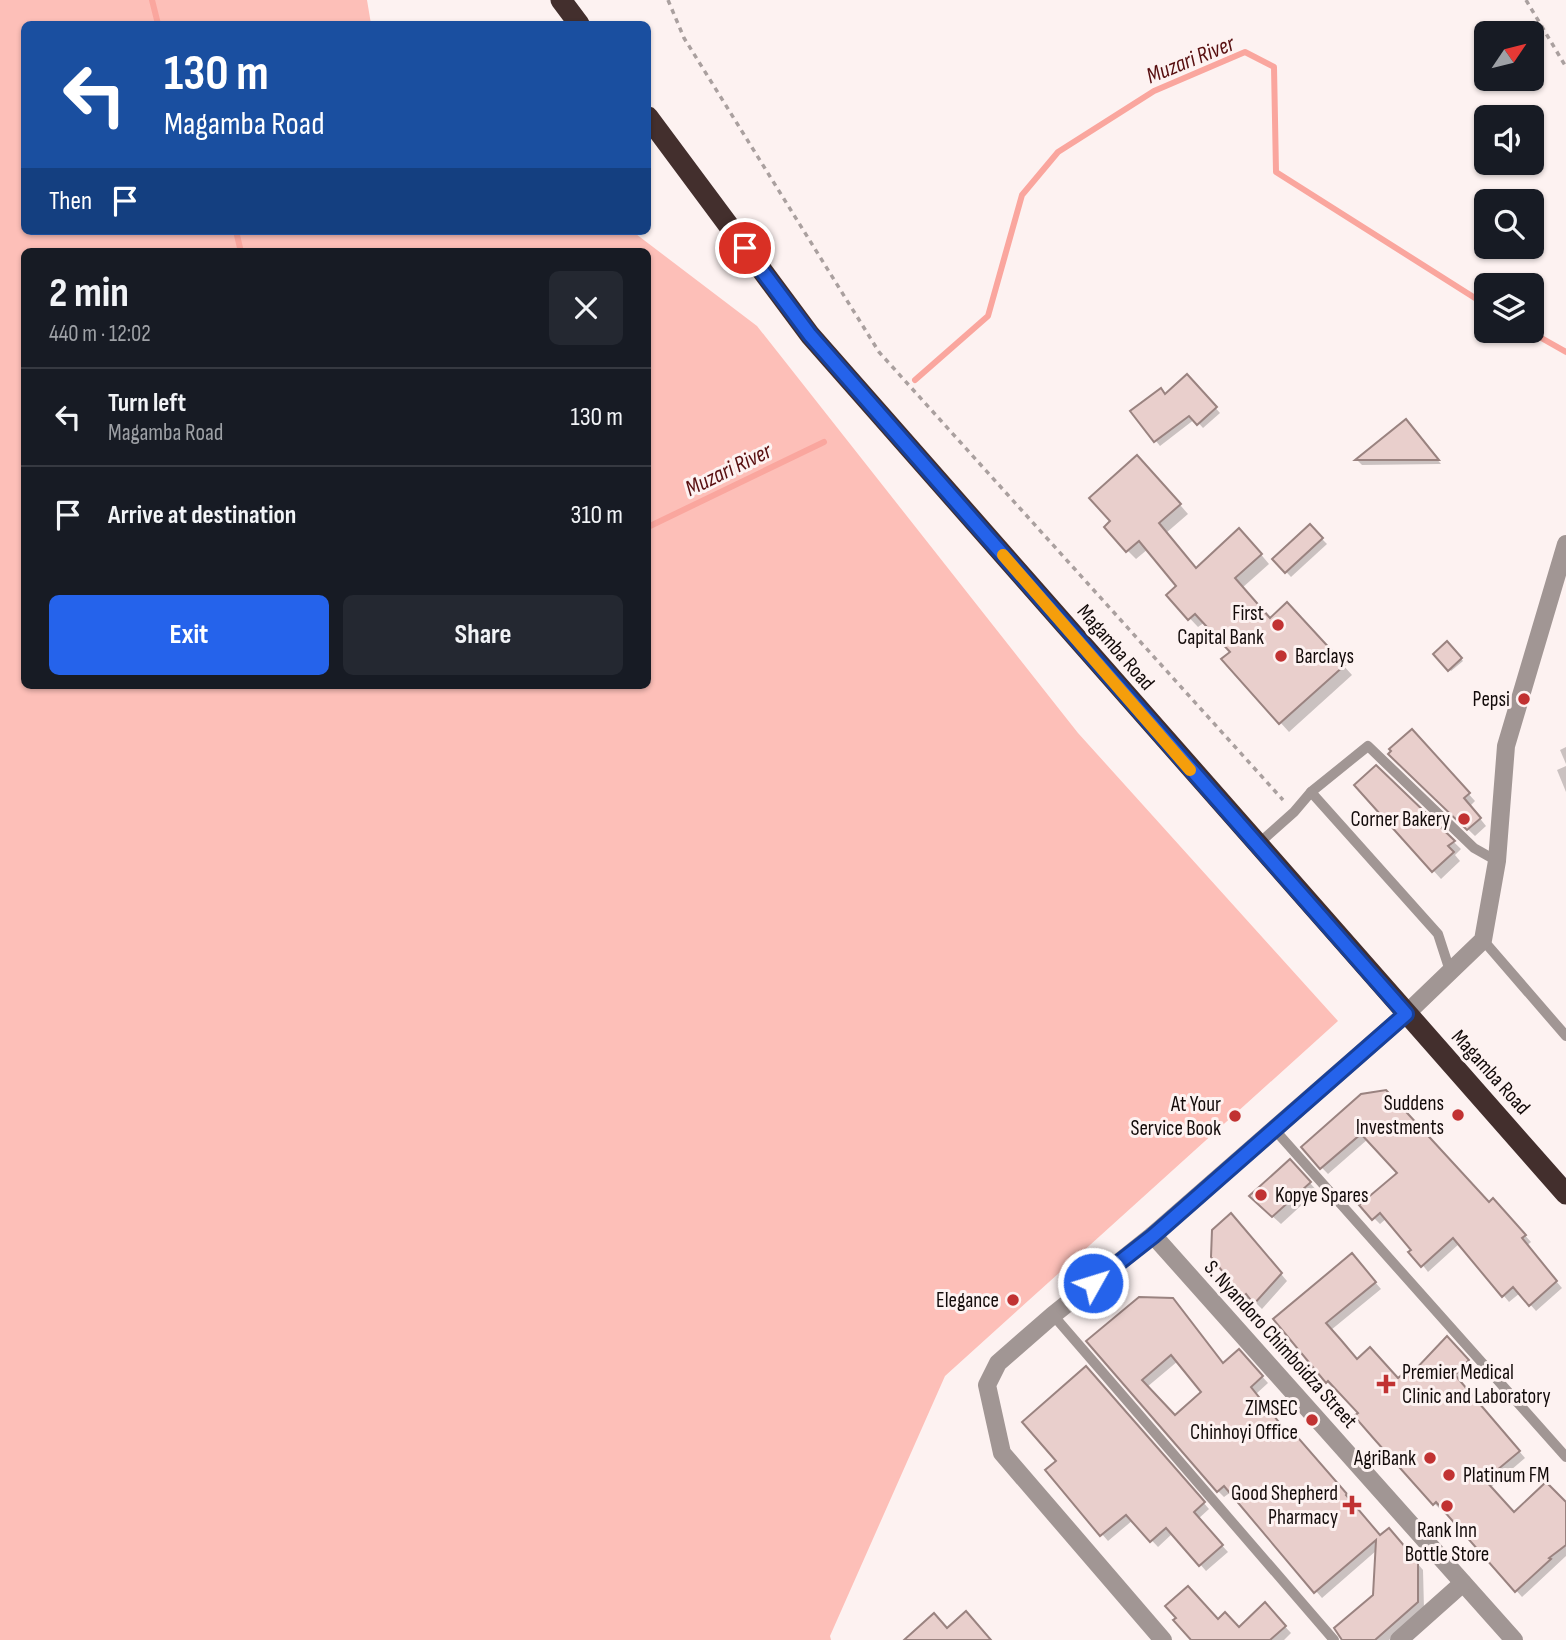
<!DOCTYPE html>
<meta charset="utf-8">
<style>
body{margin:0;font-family:"Sofia Sans Condensed",sans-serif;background:#242831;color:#f1f3f6;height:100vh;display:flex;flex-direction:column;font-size:26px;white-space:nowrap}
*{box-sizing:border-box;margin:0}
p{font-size:23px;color:#9ea1a6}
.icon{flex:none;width:38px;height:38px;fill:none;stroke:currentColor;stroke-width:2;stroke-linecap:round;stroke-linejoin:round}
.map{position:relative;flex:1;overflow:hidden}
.side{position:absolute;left:21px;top:248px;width:630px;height:441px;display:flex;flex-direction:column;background:#171b24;border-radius:10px;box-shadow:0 2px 5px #0004}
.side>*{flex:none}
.banner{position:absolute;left:21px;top:21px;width:630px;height:214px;border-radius:10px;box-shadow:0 2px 5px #0004;background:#1a4fa0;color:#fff;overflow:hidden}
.needle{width:46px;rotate:55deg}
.controls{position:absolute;left:1474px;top:21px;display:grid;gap:14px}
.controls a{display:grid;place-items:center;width:70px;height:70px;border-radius:10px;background:#171b24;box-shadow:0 2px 5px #0004;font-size:35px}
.pin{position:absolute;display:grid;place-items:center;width:60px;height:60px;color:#fff;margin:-30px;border:4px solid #fff;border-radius:50%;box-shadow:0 2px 7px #0007}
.me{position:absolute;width:77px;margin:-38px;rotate:51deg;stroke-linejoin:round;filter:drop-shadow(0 0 5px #0008)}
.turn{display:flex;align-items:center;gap:24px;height:147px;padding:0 28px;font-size:32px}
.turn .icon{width:91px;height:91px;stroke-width:2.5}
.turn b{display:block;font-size:49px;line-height:60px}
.then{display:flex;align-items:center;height:66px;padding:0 28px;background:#0003;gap:14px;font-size:26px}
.round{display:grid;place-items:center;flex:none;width:74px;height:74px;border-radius:10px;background:#242831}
.overview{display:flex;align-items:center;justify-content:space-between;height:119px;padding:0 28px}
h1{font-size:42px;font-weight:700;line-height:52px}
.primary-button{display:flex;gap:14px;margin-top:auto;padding:14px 28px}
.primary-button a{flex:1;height:80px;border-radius:10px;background:#2563eb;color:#fff;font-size:28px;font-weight:700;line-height:80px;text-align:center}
.primary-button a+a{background:#242831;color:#f1f3f6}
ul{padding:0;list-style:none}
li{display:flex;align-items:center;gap:21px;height:98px;padding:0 28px;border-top:2px solid #363941}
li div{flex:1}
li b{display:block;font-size:26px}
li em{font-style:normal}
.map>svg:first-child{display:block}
.green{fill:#fdbfb8;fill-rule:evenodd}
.shadow{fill:#0003;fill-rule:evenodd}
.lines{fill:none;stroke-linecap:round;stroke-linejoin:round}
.stream{stroke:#faa69e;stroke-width:6}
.building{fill:#e9cfcc;stroke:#9a8380;stroke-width:2;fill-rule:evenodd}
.path{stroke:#aaa09f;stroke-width:3.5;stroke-dasharray:5 5;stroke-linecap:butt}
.lane{stroke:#a19694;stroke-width:10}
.street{stroke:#a19694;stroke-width:18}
.highway{stroke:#432f2d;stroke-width:21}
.route-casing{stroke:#184099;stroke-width:18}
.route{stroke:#2563eb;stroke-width:12}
.slow{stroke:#f59e0b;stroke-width:12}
.poi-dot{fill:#c13232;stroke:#fdf2f1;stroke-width:2.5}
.labels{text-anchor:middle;stroke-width:6;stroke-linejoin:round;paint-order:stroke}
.poi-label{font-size:21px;fill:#130b0a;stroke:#fdf2f1;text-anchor:end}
.street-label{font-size:21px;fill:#130b0a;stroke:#fdf2f1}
.water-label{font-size:23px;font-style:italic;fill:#580f10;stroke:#fdf2f1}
</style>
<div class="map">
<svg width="1566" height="1640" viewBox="0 0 1566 1640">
<rect width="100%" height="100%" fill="#fdf2f1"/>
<!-- green -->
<path class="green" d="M0,0H367L371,24H24V231H632L757,326L1078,733L1338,1021L945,1376L830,1636L831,1640H0ZM24,252H648V686H24Z"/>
<!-- shadow -->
<g class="shadow">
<polygon points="1187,376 1220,413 1203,428 1195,419 1160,446 1133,412 1166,395"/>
<polygon points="1406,422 1441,464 1362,465 1358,461"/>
<polygon points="1146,466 1188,514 1166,533 1197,569 1248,539 1269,564 1242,588 1270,620 1296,613 1352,675 1289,732 1224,660 1232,652 1205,622 1198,627 1168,595 1178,586 1148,549 1136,559 1128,551"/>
<polygon points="1310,527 1327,544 1291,577 1274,559"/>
<polygon points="1447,643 1463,661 1451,671 1435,654"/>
<polygon points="1418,738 1475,801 1470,806 1486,826 1475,836 1390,754"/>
<polygon points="1566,747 1566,764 1560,750"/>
<polygon points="1566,766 1566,792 1557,770"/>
<polygon points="1376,767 1461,849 1455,855 1460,861 1441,879 1356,785"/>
<polygon points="1362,1096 1489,1204 1499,1207 1531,1242 1526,1246 1562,1288 1536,1311 1520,1293 1509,1302 1460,1243 1428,1272 1387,1218 1380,1224 1374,1218 1400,1173 1368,1139 1328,1174 1303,1148"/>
<polygon points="1298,1169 1317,1191 1281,1224 1259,1204"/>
<polygon points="1237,1222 1287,1281 1262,1309 1253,1300 1251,1302 1244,1296 1213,1256"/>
<polygon points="1358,1262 1381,1289 1331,1330 1358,1361 1398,1380 1414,1373 1453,1344 1474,1367 1460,1382 1525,1458 1490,1488 1514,1514 1566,1504 1566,1556 1522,1597 1443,1507 1440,1509 1434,1503 1360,1413 1335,1386 1333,1388 1327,1382 1275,1319"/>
<path d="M1139,1299L1224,1364L1245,1357L1268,1383L1256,1394L1291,1438L1300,1442L1352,1501L1351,1502L1381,1537H1395L1423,1570L1424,1609L1389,1640H1343L1374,1596L1377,1550L1322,1598L1231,1492L1224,1497L1218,1491L1089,1342ZM1178,1361L1204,1393L1175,1417L1147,1387Z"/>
<polygon points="1092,1374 1209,1509 1198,1519 1228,1552 1206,1571 1173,1533 1158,1547 1133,1520 1108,1541 1047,1470 1058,1461"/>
<polygon points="1265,1605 1291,1633 1284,1640 1194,1640 1218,1621 1239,1629"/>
</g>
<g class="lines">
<!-- stream -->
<g class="stream">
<polyline points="152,0 158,24"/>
<polyline points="236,231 241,252"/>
<polyline points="1529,331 1566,352"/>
<polyline points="915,380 988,316 1022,195 1058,152 1154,91 1245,52 1274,67 1276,172 1486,305"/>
<polyline points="648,527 824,442"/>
</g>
</g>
<!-- building -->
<g class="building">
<polygon points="1187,374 1217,407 1197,425 1189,416 1154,442 1130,411 1161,388 1165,394"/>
<polygon points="1406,419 1439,460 1355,460"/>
<polygon points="1137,455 1181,504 1159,523 1196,568 1239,528 1262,554 1235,578 1270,618 1287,602 1345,665 1279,724 1221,659 1230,652 1195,614 1188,620 1166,595 1176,586 1139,541 1126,552 1104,527 1110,521 1089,498"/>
<polygon points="1310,524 1323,538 1285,573 1272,559"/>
<polygon points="1447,641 1462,658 1448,671 1433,654"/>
<polygon points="1412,729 1470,793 1464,798 1481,818 1467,830 1388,754 1391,751 1389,749"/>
<polygon points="1376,765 1455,841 1448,846 1454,852 1432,872 1354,785"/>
<polygon points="1386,1090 1489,1202 1493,1198 1526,1235 1522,1238 1557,1281 1529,1306 1513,1287 1502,1297 1453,1238 1421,1267 1408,1252 1411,1250 1380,1213 1372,1220 1359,1205 1397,1173 1361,1134 1320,1169 1301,1147 1361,1094"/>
<polygon points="1290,1159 1311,1182 1272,1217 1249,1196"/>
<polygon points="1231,1213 1282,1273 1254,1304 1246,1294 1243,1297 1211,1257 1212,1230"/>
<polygon points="1352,1253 1376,1282 1326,1323 1341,1340 1357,1359 1370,1347 1398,1378 1411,1367 1414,1371 1447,1336 1469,1360 1455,1375 1520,1451 1485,1480 1514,1512 1546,1482 1566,1502 1566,1545 1549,1558 1551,1559 1515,1592 1436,1502 1433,1505 1375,1440 1354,1416 1358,1413 1328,1381 1326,1383 1273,1319"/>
<path d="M1139,1297L1173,1298L1223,1363L1239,1349L1263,1376L1251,1387L1290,1436L1294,1433L1347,1494L1346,1495L1380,1535L1389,1528L1418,1562V1602L1375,1640H1342L1334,1628L1373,1595L1376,1540L1314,1593L1224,1486L1217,1492L1086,1341ZM1171,1355L1201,1392L1175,1415L1142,1380Z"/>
<polygon points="1086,1366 1205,1502 1194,1512 1223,1545 1199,1566 1166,1528 1150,1542 1126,1515 1100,1536 1045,1470 1056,1461 1022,1422"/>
<polygon points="1188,1586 1218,1619 1225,1612 1239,1627 1265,1602 1286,1626 1270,1640 1191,1640 1173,1620 1176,1618 1165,1606"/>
<polygon points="966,1611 991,1640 904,1640 934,1613 947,1628"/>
</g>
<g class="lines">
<!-- path -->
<g class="path">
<polyline points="668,0 684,38 879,352 1283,800"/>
<polyline points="1526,0 1566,67"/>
</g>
<!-- lane -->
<g class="lane">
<polyline points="1311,792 1368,746 1474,848 1497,861"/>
<polyline points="1257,845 1294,812 1311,792 1438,934 1450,971"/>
<polyline points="1483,940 1566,1036"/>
<polyline points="1274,1129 1566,1457"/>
<polyline points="1053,1315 1334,1640"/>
</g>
<!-- street -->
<g class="street">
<polyline points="1153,1235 1514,1640"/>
<polyline points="1163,1640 1002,1453 987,1385 998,1363 1053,1315 1153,1235 1406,1014 1483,940 1497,861 1506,746 1566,544"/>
<polyline points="1399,1640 1463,1583"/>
</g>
<!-- highway -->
<g class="highway">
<polyline points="561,0 579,24"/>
<polyline points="648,117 810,335 1566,1194"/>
</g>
</g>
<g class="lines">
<defs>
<polyline id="route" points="745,248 810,335 1406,1014 1153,1236 1093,1283"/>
</defs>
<!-- route casing -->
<use href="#route" class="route-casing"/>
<!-- route -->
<use href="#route" class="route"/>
<!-- slow -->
<polyline class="slow" points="1003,555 1190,770"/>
</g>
<!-- markers -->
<g class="poi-dot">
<circle cx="1278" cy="625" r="7"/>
<circle cx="1281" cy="656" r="7"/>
<circle cx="1524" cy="699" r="7"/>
<circle cx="1464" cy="819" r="7"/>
<circle cx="1458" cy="1115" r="7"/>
<circle cx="1235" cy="1116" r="7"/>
<circle cx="1261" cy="1195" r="7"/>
<circle cx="1013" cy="1300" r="7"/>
<path d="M1382.5 1373.5h7v7h7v7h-7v7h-7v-7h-7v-7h7z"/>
<circle cx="1312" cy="1420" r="7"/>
<circle cx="1430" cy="1458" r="7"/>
<circle cx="1449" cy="1475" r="7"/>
<path d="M1348.5 1494.5h7v7h7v7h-7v7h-7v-7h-7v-7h7z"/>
<circle cx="1447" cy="1506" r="7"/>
</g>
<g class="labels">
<!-- poi labels -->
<g class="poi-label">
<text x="1264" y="620">First<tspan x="1264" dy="24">Capital Bank</tspan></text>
<text x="1295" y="663" text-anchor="start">Barclays</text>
<text x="1510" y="706">Pepsi</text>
<text x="1450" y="826">Corner Bakery</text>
<text x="1444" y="1110">Suddens<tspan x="1444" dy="24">Investments</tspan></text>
<text x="1221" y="1111">At Your<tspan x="1221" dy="24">Service Book</tspan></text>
<text x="1275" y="1202" text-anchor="start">Kopye Spares</text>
<text x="999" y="1307">Elegance</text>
<text x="1402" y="1379" text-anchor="start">Premier Medical<tspan x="1402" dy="24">Clinic and Laboratory</tspan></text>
<text x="1298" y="1415">ZIMSEC<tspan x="1298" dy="24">Chinhoyi Office</tspan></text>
<text x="1416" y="1465">AgriBank</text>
<text x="1463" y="1482" text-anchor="start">Platinum FM</text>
<text x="1338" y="1500">Good Shepherd<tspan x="1338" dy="24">Pharmacy</tspan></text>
<text x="1447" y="1537" text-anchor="middle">Rank Inn<tspan x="1447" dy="24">Bottle Store</tspan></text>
</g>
<!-- street labels -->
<g class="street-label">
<text transform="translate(1116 647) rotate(49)" y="7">Magamba Road</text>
<text transform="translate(1491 1072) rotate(48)" y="7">Magamba Road</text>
<text transform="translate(1281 1344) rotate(48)" y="7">S. Nyandoro Chimboidza Street</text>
</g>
<!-- water labels -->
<g class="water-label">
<text transform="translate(1190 59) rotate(-22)" y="8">Muzari River</text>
<text transform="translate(728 469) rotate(-26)" y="8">Muzari River</text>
</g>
</g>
</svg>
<div class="controls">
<a><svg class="needle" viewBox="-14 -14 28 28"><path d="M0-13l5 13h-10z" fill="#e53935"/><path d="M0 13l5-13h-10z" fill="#9ea1a6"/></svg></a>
<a><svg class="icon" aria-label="sound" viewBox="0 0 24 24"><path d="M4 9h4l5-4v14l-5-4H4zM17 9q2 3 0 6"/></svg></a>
<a><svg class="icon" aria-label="search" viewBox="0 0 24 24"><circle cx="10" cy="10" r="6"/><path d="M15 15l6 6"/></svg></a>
<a><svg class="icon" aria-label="layers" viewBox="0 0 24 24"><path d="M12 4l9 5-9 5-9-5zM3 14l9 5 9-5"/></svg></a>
</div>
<div class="pin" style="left:745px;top:248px;background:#d93025"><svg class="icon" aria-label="arrive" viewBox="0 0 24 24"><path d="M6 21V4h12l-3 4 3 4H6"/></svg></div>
<svg class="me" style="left:1093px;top:1283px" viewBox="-20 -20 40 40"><circle r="17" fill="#2563eb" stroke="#fff" stroke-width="3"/><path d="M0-11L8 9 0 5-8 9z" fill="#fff"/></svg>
<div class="banner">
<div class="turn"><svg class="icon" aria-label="left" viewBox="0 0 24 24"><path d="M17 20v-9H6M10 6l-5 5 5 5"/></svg><div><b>130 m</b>Magamba Road</div></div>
<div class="then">Then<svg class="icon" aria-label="arrive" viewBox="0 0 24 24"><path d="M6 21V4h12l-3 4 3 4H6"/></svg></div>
</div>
<section class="side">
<div class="overview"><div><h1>2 min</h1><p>440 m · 12:02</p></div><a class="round"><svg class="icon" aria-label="close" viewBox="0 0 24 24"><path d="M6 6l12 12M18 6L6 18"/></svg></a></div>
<ul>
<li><svg class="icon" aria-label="left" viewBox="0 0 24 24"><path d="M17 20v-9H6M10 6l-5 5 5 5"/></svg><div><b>Turn left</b><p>Magamba Road</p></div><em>130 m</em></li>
<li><svg class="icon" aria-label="arrive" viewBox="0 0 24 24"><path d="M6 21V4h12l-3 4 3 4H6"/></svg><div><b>Arrive at destination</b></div><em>310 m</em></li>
</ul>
<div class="primary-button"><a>Exit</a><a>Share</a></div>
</section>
</div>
